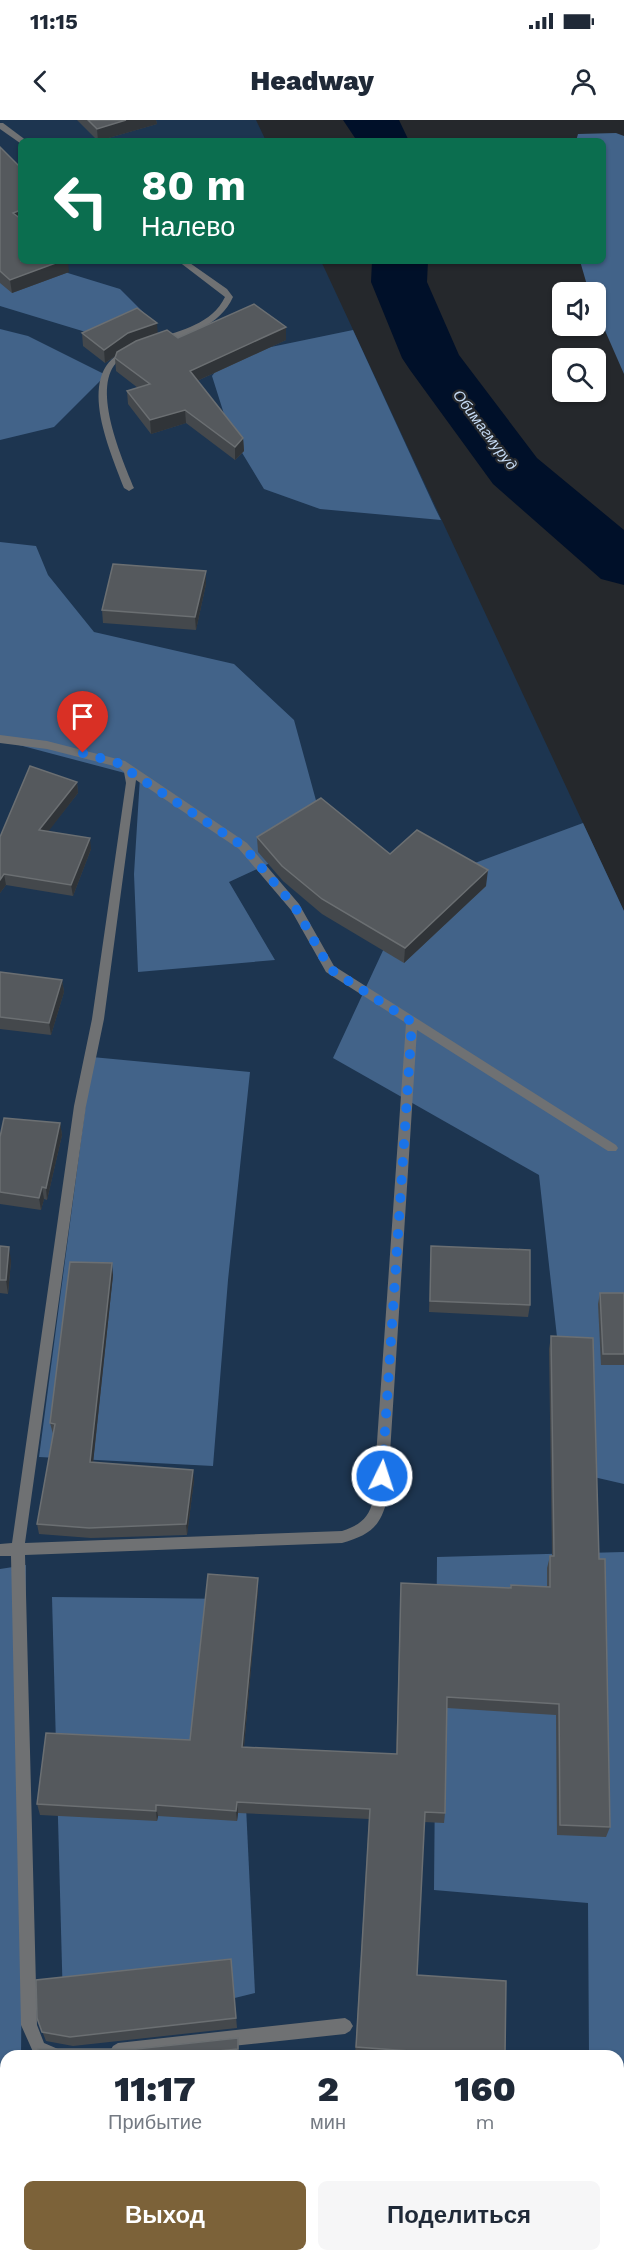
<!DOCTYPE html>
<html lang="ru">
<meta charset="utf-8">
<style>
body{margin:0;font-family:"Work Sans",sans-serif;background:#f6f6f7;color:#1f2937;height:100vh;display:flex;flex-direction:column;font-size:22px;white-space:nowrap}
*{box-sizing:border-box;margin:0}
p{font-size:20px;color:#747a83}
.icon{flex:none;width:33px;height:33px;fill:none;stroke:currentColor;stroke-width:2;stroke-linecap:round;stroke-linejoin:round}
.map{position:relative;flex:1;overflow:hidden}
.panel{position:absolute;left:0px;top:1930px;width:624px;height:212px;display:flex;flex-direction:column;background:#fff;border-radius:18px 18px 0 0;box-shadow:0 2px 4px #0004}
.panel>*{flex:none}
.hud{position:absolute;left:18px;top:18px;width:588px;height:126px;border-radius:9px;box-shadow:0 2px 4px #0004;background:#0b6e4f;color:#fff;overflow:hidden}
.fabs{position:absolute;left:552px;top:162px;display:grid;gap:12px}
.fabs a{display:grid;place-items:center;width:54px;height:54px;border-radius:9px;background:#fff;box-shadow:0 2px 4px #0004;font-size:30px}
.pin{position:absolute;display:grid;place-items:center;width:51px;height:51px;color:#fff;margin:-62px -26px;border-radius:50% 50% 50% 0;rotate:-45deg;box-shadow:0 0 6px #0007}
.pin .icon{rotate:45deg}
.me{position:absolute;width:66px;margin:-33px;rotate:4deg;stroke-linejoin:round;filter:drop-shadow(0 0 4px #0008)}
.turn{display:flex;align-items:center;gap:21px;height:126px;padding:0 24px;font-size:27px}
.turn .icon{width:78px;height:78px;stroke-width:2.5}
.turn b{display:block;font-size:42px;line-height:51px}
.eta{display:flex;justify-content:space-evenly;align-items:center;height:102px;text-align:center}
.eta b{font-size:36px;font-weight:800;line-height:42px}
.action{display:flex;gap:12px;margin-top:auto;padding:12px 24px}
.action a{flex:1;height:69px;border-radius:9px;background:#7c6239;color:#fff;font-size:24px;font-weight:800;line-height:69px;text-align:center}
.action a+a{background:#f6f6f7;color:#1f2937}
.status{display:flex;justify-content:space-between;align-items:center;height:42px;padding:0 30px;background:#fff;direction:ltr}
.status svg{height:16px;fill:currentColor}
header{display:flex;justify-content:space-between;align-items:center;height:78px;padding:0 24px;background:#fff;font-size:27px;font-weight:800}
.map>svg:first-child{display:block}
.green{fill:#1d3550;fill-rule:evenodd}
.forest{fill:#426389}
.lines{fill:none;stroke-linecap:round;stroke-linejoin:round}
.river{fill:#001029;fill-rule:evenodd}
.service{fill:#6f7173;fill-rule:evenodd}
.wall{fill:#44484c}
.shaded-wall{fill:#303438}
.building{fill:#55595d;stroke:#6b6f72;stroke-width:1.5}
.route{stroke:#1a73e8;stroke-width:10;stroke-dasharray:0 18}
.labels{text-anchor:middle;stroke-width:4.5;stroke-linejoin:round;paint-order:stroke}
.far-water-label{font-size:15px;font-style:italic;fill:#c5daf3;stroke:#25282c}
</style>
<div class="status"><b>11:15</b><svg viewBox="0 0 49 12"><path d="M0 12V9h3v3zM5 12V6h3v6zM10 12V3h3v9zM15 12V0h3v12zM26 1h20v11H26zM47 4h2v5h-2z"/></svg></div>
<header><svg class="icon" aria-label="back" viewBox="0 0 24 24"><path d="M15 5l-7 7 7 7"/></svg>Headway<svg class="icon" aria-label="person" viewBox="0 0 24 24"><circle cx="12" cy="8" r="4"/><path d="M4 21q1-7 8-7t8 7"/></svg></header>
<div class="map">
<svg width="624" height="2141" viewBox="0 0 624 2141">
<rect width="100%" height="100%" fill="#25282c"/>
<!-- green -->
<path class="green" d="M0,0H256L266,21H21V141H321L624,791V2141H0ZM6,1936H618V2136H6Z"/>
<!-- forest -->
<g class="forest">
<polygon points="616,13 624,16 624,254 596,190 596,172 589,172 580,141 603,141 603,21 576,21 578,14"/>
<polygon points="0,140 45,146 120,169 145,194 89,213 0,186"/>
<polygon points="0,209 28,216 106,255 54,307 0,320"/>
<polygon points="353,210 435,388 441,400 320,389 264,369 230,313 212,256 227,236"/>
<polygon points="0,422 36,426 48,455 94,512 234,544 294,600 326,717 229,762 275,840 138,852 134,754 140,657 0,620"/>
<polygon points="583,703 624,791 624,1364 572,1352 539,1055 333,938 413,766"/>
<polygon points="92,937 250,952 228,1160 213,1346 39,1337"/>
<polygon points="624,1432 624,2141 590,2141 590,2136 618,2136 618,1936 589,1936 588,1783 434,1770 437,1437"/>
<polygon points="26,1445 21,1936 6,1936 6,2136 20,2136 20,2141 0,2141 0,1449"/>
<polygon points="52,1477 236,1479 255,1873 64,1920"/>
</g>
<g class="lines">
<!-- river -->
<g class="river">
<polygon points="343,0 399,0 409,21 357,21"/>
<polygon points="372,141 428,141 427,162 459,235 537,338 624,410 624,465 601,459 493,364 410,250 402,238 371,162"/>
</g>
<!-- service -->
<g class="service">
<polygon points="0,3 3,3 27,21 20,23 0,9"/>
<path d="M178,141H187L227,169L233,177C220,206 188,215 159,224L156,223V219C181,210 212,204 225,177Z"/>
<path d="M129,229L132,230V234C127,236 120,239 116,243C92,270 122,339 134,368L129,371L124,368C110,330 72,249 129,229Z"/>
<path d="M0,615L47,621L125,641L247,723L299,784L334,846L616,1025L618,1028L616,1031H608L417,910L387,1380C380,1408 369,1415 342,1423L25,1435L37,1905L44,1923L58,1929L60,1936H39L34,1934L21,1905L11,1436H0V1424L12,1423L74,986L92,899L126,663L124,652L118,647L47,629L0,623ZM136,660L239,729L291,790L326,852L406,903L373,1380C369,1398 360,1405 342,1411L25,1423L86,986L104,899Z"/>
<polygon points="345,1898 350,1901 353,1906 350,1911 345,1914 138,1936 113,1936 110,1931 113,1926 118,1923"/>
</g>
</g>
<!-- wall -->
<g class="wall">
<polygon points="77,0 156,0 157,4 98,21"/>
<polygon points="0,27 21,141 69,152 12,173 0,163"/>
<polygon points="286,207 286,220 197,261 243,318 244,331 235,340 186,303 151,314 128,284 127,271 138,268 116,251 115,238 116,236 105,243 83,226 82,213 158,213 178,218"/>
<polygon points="206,464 196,510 103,503 102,490"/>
<polygon points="77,662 78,673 48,711 91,729 73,776 6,765 0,773 0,717"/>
<polygon points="257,717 390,734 486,766 404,843 322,794 283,761 258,732"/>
<polygon points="0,852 62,860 64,872 51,915 0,909"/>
<polygon points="60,1003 62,1015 47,1080 44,1079 41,1090 0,1084 0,1017"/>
<polygon points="0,1126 11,1141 8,1174 0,1173"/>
<polygon points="431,1126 530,1185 528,1197 429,1192"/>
<polygon points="113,1155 93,1342 194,1360 187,1415 91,1418 39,1414 37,1404 53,1314 50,1303"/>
<polygon points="600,1173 624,1173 624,1245 601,1245 598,1184"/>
<polygon points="551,1216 599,1439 610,1707 606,1717 557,1715 556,1595 447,1588 445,1693 444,1703 424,1702 417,1855 505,1936 355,1936 369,1699 238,1693 237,1701 158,1696 157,1701 40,1695 37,1684 190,1620 258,1458 258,1470 244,1627 396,1634 401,1463 510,1468 511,1465 547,1467 547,1448 550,1436 552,1436 549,1229"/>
<polygon points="231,1839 237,1908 73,1926 46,1921 37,1898"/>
<polygon points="238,1918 239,1936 38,1936 136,1929"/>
</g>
<!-- shaded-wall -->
<g class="shaded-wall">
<polygon points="126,0 156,0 157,4 98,21 97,9"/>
<polygon points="21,90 21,103 13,93"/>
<polygon points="61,141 68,141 69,152 12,173 10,160"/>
<polygon points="157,203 158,216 129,226 105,243 104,230 128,213"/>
<polygon points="286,207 286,220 190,264 190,251"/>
<polygon points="185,290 186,303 151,314 150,300"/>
<polygon points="243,318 244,331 235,340 235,327"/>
<polygon points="206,451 206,464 196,510 195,497"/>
<polygon points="77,662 78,673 41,721 39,710"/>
<polygon points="90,718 91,729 73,776 71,765"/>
<polygon points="488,750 486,766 404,843 405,828"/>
<polygon points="4,754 6,765 0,773 0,760"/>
<polygon points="62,860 64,872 51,915 49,903"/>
<polygon points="60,1003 62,1015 47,1080 46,1068"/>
<polygon points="42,1067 44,1079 41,1090 39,1078"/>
<polygon points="9,1127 11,1141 8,1174 6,1160"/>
<polygon points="112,1143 113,1155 92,1353 90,1342"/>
<polygon points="193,1350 194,1360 187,1415 186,1404"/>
<polygon points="258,1458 258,1470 243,1637 242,1627"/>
<polygon points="237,1682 238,1693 237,1701 236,1691"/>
<polygon points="156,1685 158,1696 157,1701 156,1691"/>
</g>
<!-- building -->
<g class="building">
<polygon points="88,0 126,0 97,9"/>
<polygon points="0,27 21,48 21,90 13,93 21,99 21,141 61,141 10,160 0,151"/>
<polygon points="254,184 286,207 190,251 243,318 235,327 185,290 150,300 127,271 150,264 115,238 117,232 136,221 167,210 178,218"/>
<polygon points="137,188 157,203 128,213 104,230 82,213"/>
<polygon points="113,444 206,451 195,497 102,490"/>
<polygon points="30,646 77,662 39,710 90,718 71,765 4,754 0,760 0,717"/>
<polygon points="321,678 390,734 417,710 488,750 405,828 322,779 282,746 257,717"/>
<polygon points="0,852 62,860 49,903 0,897"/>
<polygon points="4,998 60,1003 46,1068 42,1067 39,1078 0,1072 0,1017"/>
<polygon points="0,1126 9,1127 6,1160 0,1160"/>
<polygon points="431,1126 530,1130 530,1185 430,1181"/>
<polygon points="70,1142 112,1143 90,1342 193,1350 186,1404 89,1408 37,1404 55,1304 50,1303"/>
<polygon points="600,1173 624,1173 624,1234 603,1234"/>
<polygon points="551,1216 593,1218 599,1439 605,1439 610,1707 560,1705 559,1584 447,1577 445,1693 425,1692 417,1855 506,1861 505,1936 477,1936 356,1927 370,1689 237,1682 236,1691 156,1685 156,1691 37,1684 46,1613 190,1620 208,1454 258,1458 242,1627 397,1634 401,1463 511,1468 511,1465 550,1467 550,1436 554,1436"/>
<polygon points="231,1839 236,1898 70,1917 42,1912 37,1898 36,1860"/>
<polygon points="238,1918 238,1929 169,1936 38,1936 38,1929 136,1929"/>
</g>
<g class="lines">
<!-- route -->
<polyline class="route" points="83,633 121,644 129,651 243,726 295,787 330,849 412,902 382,1356"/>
</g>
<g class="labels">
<!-- far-water labels -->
<g class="far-water-label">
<text transform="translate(485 310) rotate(53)" y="5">Обимагмуруд</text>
</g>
</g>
</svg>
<div class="fabs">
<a><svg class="icon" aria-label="sound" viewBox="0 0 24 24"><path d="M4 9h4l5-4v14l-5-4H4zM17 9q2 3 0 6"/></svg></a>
<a><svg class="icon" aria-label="search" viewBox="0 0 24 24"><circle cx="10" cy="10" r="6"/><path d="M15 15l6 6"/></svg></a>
</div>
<div class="pin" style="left:83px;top:633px;background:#d93025"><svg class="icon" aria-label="arrive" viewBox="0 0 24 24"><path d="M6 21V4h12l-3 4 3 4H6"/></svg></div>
<svg class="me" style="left:382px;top:1356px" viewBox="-20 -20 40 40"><circle r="17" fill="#1a73e8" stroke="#fff" stroke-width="3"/><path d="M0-11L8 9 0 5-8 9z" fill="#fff"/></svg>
<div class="hud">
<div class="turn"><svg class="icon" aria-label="left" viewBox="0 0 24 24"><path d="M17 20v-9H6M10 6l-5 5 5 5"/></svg><div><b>80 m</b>Налево</div></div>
</div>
<section class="panel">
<div class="eta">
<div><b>11:17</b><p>Прибытие</p></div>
<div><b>2</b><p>мин</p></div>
<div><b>160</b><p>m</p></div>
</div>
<div class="action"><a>Выход</a><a>Поделиться</a></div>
</section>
</div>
